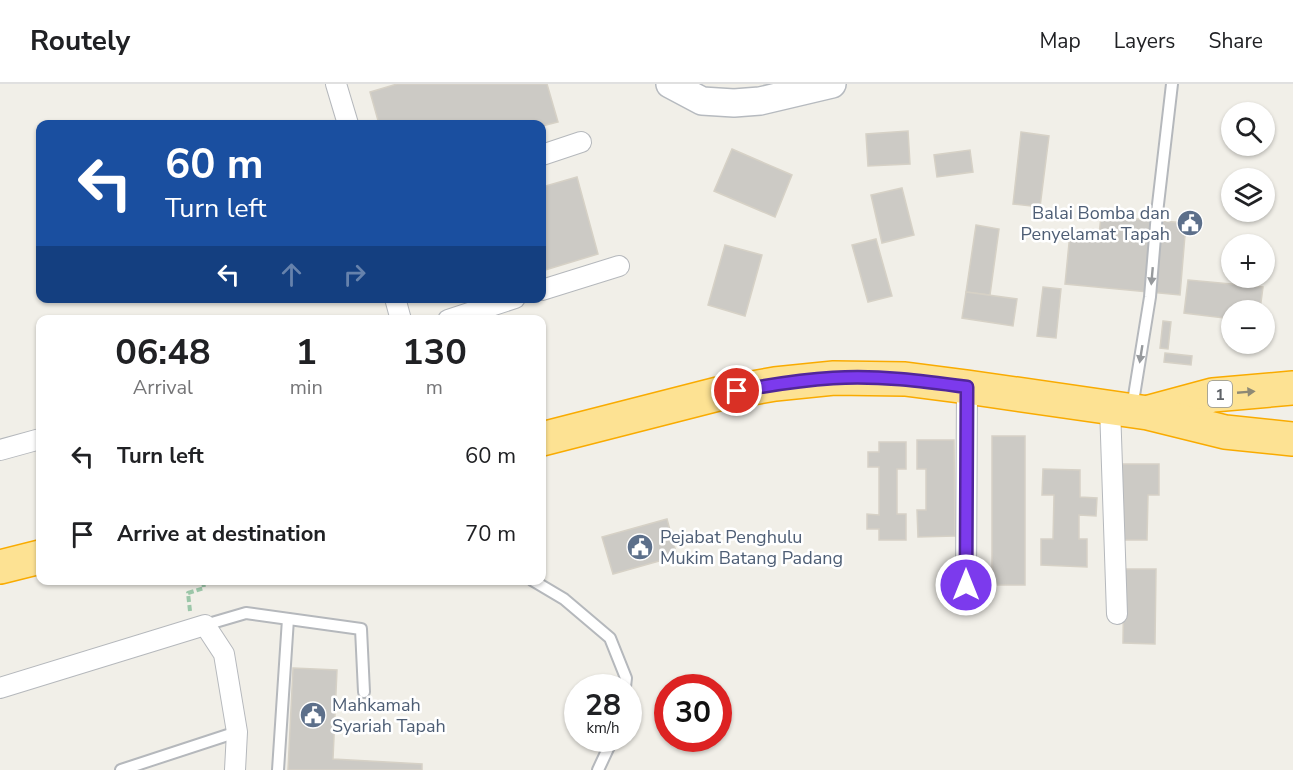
<!DOCTYPE html>
<meta charset="utf-8">
<style>
body{margin:0;font-family:"Nunito Sans",sans-serif;background:#f2f2f2;color:#202124;height:100vh;display:flex;flex-direction:column;font-size:22px;white-space:nowrap}
*{box-sizing:border-box;margin:0}
p{font-size:20px;color:#757577}
.icon{flex:none;width:33px;height:33px;fill:none;stroke:currentColor;stroke-width:2;stroke-linecap:round;stroke-linejoin:round}
.map{position:relative;flex:1;overflow:hidden}
.side{position:absolute;left:36px;top:231px;width:510px;height:270px;display:flex;flex-direction:column;background:#fff;border-radius:12px;box-shadow:0 2px 4px #0004}
.side>*{flex:none}
.guide{position:absolute;left:36px;top:36px;width:510px;height:183px;border-radius:12px;box-shadow:0 2px 4px #0004;background:#1a4fa0;color:#fff;overflow:hidden}
.buttons{position:absolute;left:1221px;top:18px;display:grid;gap:12px}
.buttons a{display:grid;place-items:center;width:54px;height:54px;border-radius:50%;background:#fff;box-shadow:0 2px 4px #0004;font-size:30px}
.speed{position:absolute;left:564px;top:590px;display:flex;gap:12px;font-size:30px;font-weight:700;text-align:center}
.speed>*{display:grid;place-content:center;width:78px;height:78px;border-radius:50%;background:#fff;box-shadow:0 2px 4px #0004;line-height:1}
.speed small{font-size:15px;font-weight:400}
.speed .limit{border:9px solid #d22;background:#fff;color:#111}
.pin{position:absolute;display:grid;place-items:center;width:51px;height:51px;color:#fff;margin:-26px;border:3px solid #fff;border-radius:50%;box-shadow:0 2px 6px #0007}
.me{position:absolute;width:66px;margin:-33px;rotate:0deg;stroke-linejoin:round;filter:drop-shadow(0 0 4px #0008)}
.turn{display:flex;align-items:center;gap:21px;height:126px;padding:0 30px;font-size:27px}
.turn .icon{width:78px;height:78px;stroke-width:2.5}
.turn b{display:block;font-size:42px;line-height:51px}
.lanes{display:flex;align-items:center;height:57px;padding:0 30px;background:#0003;justify-content:center;gap:30px;direction:ltr}
.lanes .off{opacity:.35}
.eta{display:flex;justify-content:space-evenly;align-items:center;height:102px;text-align:center}
.eta b{font-size:36px;font-weight:700;line-height:42px}
ul{padding:0;list-style:none}
li{display:flex;align-items:center;gap:18px;height:78px;padding:0 30px}
li div{flex:1}
li b{display:block;font-size:22px}
li em{font-style:normal}
header{display:flex;align-items:center;gap:36px;box-sizing:border-box;height:84px;padding:0 30px;background:#fff;border-bottom:2px solid #e0e0e0}
header strong{font-size:28px}
nav{display:flex;gap:33px;margin-inline-start:auto;font-size:21px}
.map>svg:first-child{display:block}
.building{fill:#cccac5;stroke:#d6d1c6;stroke-width:1.5}
.lines{fill:none;stroke-linecap:round;stroke-linejoin:round}
.lane-casing{stroke:#b5b8bc;stroke-width:14}
.street-casing{stroke:#b5b8bc;stroke-width:22}
.secondary-casing{stroke:#b6babf;stroke-width:30}
.highway-casing{stroke:#f9ab00;stroke-width:36}
.path{stroke:#9cc7a9;stroke-width:4;stroke-dasharray:6 3;stroke-linecap:butt}
.lane{stroke:#fff;stroke-width:10}
.street{stroke:#fff;stroke-width:20}
.secondary{stroke:#fff;stroke-width:27}
.highway{stroke:#fde293;stroke-width:33}
.oneway{fill:#979a9d}
.oneway2{fill:#8e8975}
.route-casing{stroke:#51269a;stroke-width:15}
.route{stroke:#7c3aed;stroke-width:10}
.labels{text-anchor:middle;stroke-width:5;stroke-linejoin:round;paint-order:stroke}
.shield{fill:#fff;stroke:#8f9295;stroke-width:1.5}
.shield-label{font-size:16px;font-weight:bold;fill:#5f6368}
.service-label{font-size:18px;fill:#4e5e75;stroke:#fff;text-anchor:start}
</style>
<header>
<strong>Routely</strong>
<nav><a>Map</a><a>Layers</a><a>Share</a></nav>
</header>
<div class="map">
<svg width="1293" height="686" viewBox="0 0 1293 686">
<rect width="100%" height="100%" fill="#f1efe8"/>
<!-- building -->
<g class="building">
<polygon points="397,0 547,0 558,38 542,42 542,40 379,40 370,8"/>
<polygon points="908,47 910,80 868,82 866,50"/>
<polygon points="1021,48 1049,52 1040,123 1013,120"/>
<polygon points="732,65 792,91 775,133 714,107"/>
<polygon points="970,66 973,88 937,93 934,71"/>
<polygon points="577,93 598,170 542,187 542,103"/>
<polygon points="902,104 914,151 882,159 871,111"/>
<polygon points="1101,132 1186,139 1180,211 1065,200 1070,149 1099,151"/>
<polygon points="976,141 999,145 990,211 966,208"/>
<polygon points="876,155 892,212 868,218 852,161"/>
<polygon points="725,161 762,171 745,232 708,221"/>
<polygon points="1188,196 1263,203 1260,226 1232,226 1232,235 1184,229"/>
<polygon points="1043,203 1061,205 1056,254 1037,252"/>
<polygon points="966,208 1017,215 1013,242 962,234"/>
<polygon points="1163,237 1171,238 1168,265 1160,264"/>
<polygon points="1165,269 1192,272 1191,281 1164,278"/>
<rect x="992" y="352" width="33" height="149"/>
<polygon points="917,356 954,356 955,452 918,453 917,426 926,426 926,385 917,385"/>
<polygon points="879,358 906,358 906,385 897,385 897,430 906,430 906,456 879,456 879,445 867,445 867,430 879,431 879,383 868,383 868,368 879,368"/>
<polygon points="1121,380 1159,380 1159,411 1148,411 1147,456 1119,456"/>
<polygon points="1043,385 1080,386 1080,413 1097,414 1096,432 1079,431 1079,455 1087,455 1087,483 1041,481 1041,455 1053,455 1054,411 1042,411"/>
<polygon points="667,435 677,472 613,490 602,453"/>
<polygon points="1124,485 1156,485 1155,560 1123,559"/>
<polygon points="293,584 337,586 333,675 422,680 422,686 288,686"/>
</g>
<g class="lines">
<defs>
<g id="lane">
<polyline points="1132,324 1150,213 1157,129 1172,0"/>
<polyline points="532,496 564,515 610,554 626,594 625,603"/>
<polyline points="205,541 246,529 361,545 364,608"/>
<polyline points="121,686 237,648"/>
<polyline points="278,686 288,535"/>
<polyline points="598,686 613,654"/>
</g>
<g id="street">
<polyline points="336,0 348,40"/>
<polyline points="542,71 581,58"/>
<polyline points="542,206 619,182"/>
<polyline points="395,214 401,236"/>
<polyline points="448,236 515,214"/>
<polyline points="1110,323 1117,530"/>
<polyline points="0,366 40,355"/>
<polyline points="966,501 967,303"/>
<polyline points="0,604 205,541 224,570 237,648 235,686"/>
</g>
<polyline id="secondary" points="670,0 702,17 734,19 760,17 832,0"/>
<g id="highway">
<polyline points="1150,328 1213,311 1293,304"/>
<polyline points="542,355 718,310 775,300 834,294 905,295 967,303 1148,329 1225,348 1293,355"/>
<polyline points="0,483 40,473"/>
</g>
</defs>
<!-- lane casing -->
<use href="#lane" class="lane-casing"/>
<!-- street casing -->
<use href="#street" class="street-casing"/>
<!-- secondary casing -->
<use href="#secondary" class="secondary-casing"/>
<!-- highway casing -->
<use href="#highway" class="highway-casing"/>
<!-- path -->
<polyline class="path" points="190,527 188,509 204,504 203,496"/>
<!-- lane -->
<use href="#lane" class="lane"/>
<!-- street -->
<use href="#street" class="street"/>
<!-- secondary -->
<use href="#secondary" class="secondary"/>
<!-- highway -->
<use href="#highway" class="highway"/>
</g>
<!-- one-way arrows -->
<defs><path id="oneway-solid" d="M-6-.8H1V-3.2L6.5 0L1 3.2V.8H-6Z" transform="scale(1.5)"/></defs>
<g class="oneway">
<use href="#oneway-solid" transform="translate(1152 192) rotate(95)"/>
<use href="#oneway-solid" transform="translate(1141 270) rotate(99)"/>
</g>
<use class="oneway2" href="#oneway-solid" transform="translate(1246 308) rotate(-5)"/>
<g class="lines">
<defs>
<path id="route" d="M737,307C769,301 801,296 833,294C878,291 923,297 967,303L966,501"/>
</defs>
<!-- route casing -->
<use href="#route" class="route-casing"/>
<!-- route -->
<use href="#route" class="route"/>
</g>
<!-- icons -->
<defs>
<symbol id="civic-disc" viewBox="-11 -11 22 22"><circle r="9.5" fill="#5c6f8a" stroke="#fff"/><path d="M-.6-6.5H3V-4.5H.6V-3L4-1V1h2V6H-6V1h2V-1L-.6-3ZM-1.2 2.5V6h2.4V2.5Z" fill="#fff"/></symbol>
</defs>
<g fill-rule="evenodd">
<use href="#civic-disc" x="1175" y="124" width="30" height="30"/>
<use href="#civic-disc" x="625" y="448" width="30" height="30"/>
<use href="#civic-disc" x="298" y="616" width="30" height="30"/>
</g>
<g class="labels">
<!-- shield labels -->
<rect class="shield" x="1208" y="297" width="24" height="26" rx="4.5"/>
<g class="shield-label">
<text x="1220" y="316">1</text>
</g>
<!-- service labels -->
<g class="service-label">
<text x="1170" y="135" text-anchor="end">Balai Bomba dan<tspan x="1170" dy="21">Penyelamat Tapah</tspan></text>
<text x="660" y="459">Pejabat Penghulu<tspan x="660" dy="21">Mukim Batang Padang</tspan></text>
<text x="332" y="627">Mahkamah<tspan x="332" dy="21">Syariah Tapah</tspan></text>
</g>
</g>
</svg>
<div class="buttons">
<a><svg class="icon" aria-label="search" viewBox="0 0 24 24"><circle cx="10" cy="10" r="6"/><path d="M15 15l6 6"/></svg></a>
<a><svg class="icon" aria-label="layers" viewBox="0 0 24 24"><path d="M12 4l9 5-9 5-9-5zM3 14l9 5 9-5"/></svg></a>
<a>+</a>
<a>−</a>
</div>
<div class="speed"><div>28<small>km/h</small></div><div class="limit">30</div></div>
<div class="pin" style="left:737px;top:307px;background:#d93025"><svg class="icon" aria-label="arrive" viewBox="0 0 24 24"><path d="M6 21V4h12l-3 4 3 4H6"/></svg></div>
<svg class="me" style="left:966px;top:501px" viewBox="-20 -20 40 40"><circle r="17" fill="#7c3aed" stroke="#fff" stroke-width="3"/><path d="M0-11L8 9 0 5-8 9z" fill="#fff"/></svg>
<div class="guide">
<div class="turn"><svg class="icon" aria-label="left" viewBox="0 0 24 24"><path d="M17 20v-9H6M10 6l-5 5 5 5"/></svg><div><b>60 m</b>Turn left</div></div>
<div class="lanes"><svg class="icon" aria-label="left" viewBox="0 0 24 24"><path d="M17 20v-9H6M10 6l-5 5 5 5"/></svg><svg class="icon off" aria-label="ahead" viewBox="0 0 24 24"><path d="M12 20V5M6 11l6-6 6 6"/></svg><svg class="icon off" aria-label="right" viewBox="0 0 24 24"><path d="M7 20v-9h11M14 6l5 5-5 5"/></svg></div>
</div>
<section class="side">
<div class="eta">
<div><b>06:48</b><p>Arrival</p></div>
<div><b>1</b><p>min</p></div>
<div><b>130</b><p>m</p></div>
</div>
<ul>
<li><svg class="icon" aria-label="left" viewBox="0 0 24 24"><path d="M17 20v-9H6M10 6l-5 5 5 5"/></svg><div><b>Turn left</b></div><em>60 m</em></li>
<li><svg class="icon" aria-label="arrive" viewBox="0 0 24 24"><path d="M6 21V4h12l-3 4 3 4H6"/></svg><div><b>Arrive at destination</b></div><em>70 m</em></li>
</ul>
</section>
</div>
